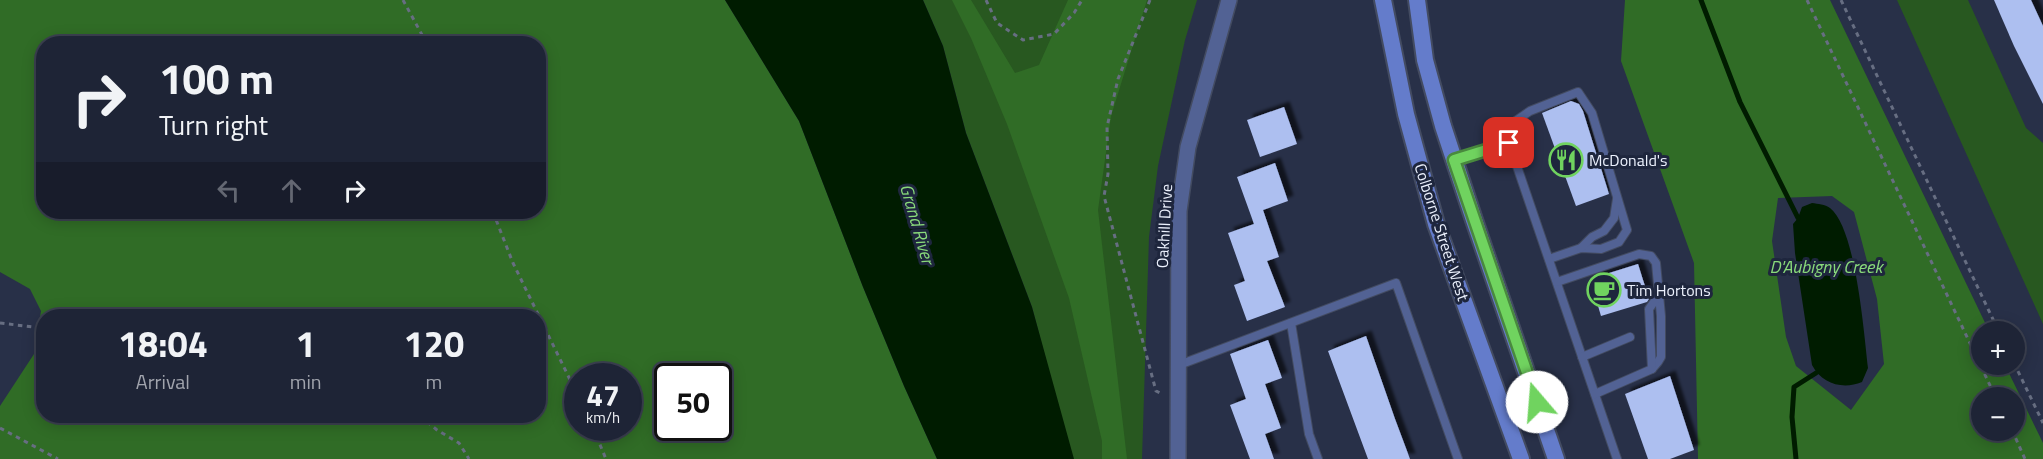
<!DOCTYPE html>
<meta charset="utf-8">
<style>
body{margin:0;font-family:"Titillium Web",sans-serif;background:#2b3042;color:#f1f3f6;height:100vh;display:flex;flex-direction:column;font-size:22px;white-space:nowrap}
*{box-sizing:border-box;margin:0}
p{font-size:20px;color:#a1a4ad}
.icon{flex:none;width:33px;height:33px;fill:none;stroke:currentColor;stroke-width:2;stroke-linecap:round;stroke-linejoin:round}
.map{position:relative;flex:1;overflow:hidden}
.sheet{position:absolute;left:36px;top:309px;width:510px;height:114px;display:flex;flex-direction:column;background:#1e2436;border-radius:24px;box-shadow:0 3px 15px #0003,0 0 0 2px #3c4151}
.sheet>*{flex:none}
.guide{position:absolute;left:36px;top:36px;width:510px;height:183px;border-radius:24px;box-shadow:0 3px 15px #0003,0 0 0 2px #3c4151;background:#1e2436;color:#f1f3f6;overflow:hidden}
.controls{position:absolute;left:1971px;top:321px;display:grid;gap:12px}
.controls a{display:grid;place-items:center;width:54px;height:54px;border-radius:50%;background:#1e2436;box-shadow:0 3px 15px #0003,0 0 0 2px #3c4151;font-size:30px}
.speed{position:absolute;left:564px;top:363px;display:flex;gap:12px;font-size:30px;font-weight:700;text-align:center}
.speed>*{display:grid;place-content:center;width:78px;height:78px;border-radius:50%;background:#1e2436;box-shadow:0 3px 15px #0003,0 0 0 2px #3c4151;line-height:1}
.speed small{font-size:15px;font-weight:400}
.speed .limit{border:3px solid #111;border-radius:9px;background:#fff;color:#111}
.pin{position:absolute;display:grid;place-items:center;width:51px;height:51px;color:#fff;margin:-26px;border-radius:12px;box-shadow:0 3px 9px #0006}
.me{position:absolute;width:66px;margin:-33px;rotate:342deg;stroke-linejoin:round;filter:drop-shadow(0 0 4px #0008)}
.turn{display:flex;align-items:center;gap:21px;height:126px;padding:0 24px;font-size:27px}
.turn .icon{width:78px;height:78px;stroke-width:2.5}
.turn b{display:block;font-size:42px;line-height:51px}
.lanes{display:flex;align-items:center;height:57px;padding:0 24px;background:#0003;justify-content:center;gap:30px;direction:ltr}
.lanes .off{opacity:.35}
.eta{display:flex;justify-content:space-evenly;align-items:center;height:102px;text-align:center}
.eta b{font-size:36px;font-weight:700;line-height:42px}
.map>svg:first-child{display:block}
.green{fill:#285820}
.forest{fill:#306c26;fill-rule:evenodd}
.water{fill:#001c00}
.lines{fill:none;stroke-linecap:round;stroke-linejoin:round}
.stream{stroke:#001c00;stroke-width:5}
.building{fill:#adbff0;filter:url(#shadow)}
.service-casing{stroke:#434b61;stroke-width:10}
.minor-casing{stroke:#434b61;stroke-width:18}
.secondary-casing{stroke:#434b61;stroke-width:20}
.path{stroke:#676e82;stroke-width:3;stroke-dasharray:4.5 4.5;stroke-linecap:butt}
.service{stroke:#526294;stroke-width:8}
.minor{stroke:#526294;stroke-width:15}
.secondary{stroke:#647ccb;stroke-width:16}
.route-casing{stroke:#49893e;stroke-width:15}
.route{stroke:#70d35f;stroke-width:10}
.labels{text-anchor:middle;stroke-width:6;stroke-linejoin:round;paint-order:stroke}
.poi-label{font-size:16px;fill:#ecf1fd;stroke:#1e263d;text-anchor:start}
.street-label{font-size:16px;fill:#ecf1fd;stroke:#1e263d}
.water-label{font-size:18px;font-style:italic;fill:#89da7b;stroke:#1e263d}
</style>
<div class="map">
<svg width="2043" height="459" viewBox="0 0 2043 459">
<defs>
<filter id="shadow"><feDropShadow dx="5.5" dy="-5.5" stdDeviation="1.5" flood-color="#0009"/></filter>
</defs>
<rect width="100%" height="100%" fill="#283048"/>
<!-- green -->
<g class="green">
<polygon points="923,0 1197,0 1185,40 1158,166 1149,237 1142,459 1072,459 1032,307 966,133 943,46"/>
<polygon points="1897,0 1968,0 2026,128 2043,143 2043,324"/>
</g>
<!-- forest -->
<g class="forest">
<path d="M0,0H725L799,121L863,287L904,386L937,459H0V406L34,354L41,311L30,289L0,272ZM44,44H538V212H44ZM44,316H538V416H44ZM578,376H628V428H578ZM668,376H718V428H668Z"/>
<polygon points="952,0 971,0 1015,73 1039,65 1068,0 1147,0 1111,116 1098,210 1127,459 1102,459 1102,441 1069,298 1007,124 971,38"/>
<path d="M1625,0H1830L1989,331L1982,332V364L2005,365L2043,443V459H1698L1694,263L1621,61ZM1832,196L1854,212L1877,299L1884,364L1851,410L1796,366L1786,337L1772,241L1778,198ZM1982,398H2014V430H1982Z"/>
</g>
<!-- water -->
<g class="water">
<polygon points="725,0 923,0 943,46 966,133 1032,307 1074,459 937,459 904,386 863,287 799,121"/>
<path d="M1812,203C1818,204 1825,204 1830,208C1856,228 1864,334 1868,368L1862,382C1843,390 1822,384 1812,365L1795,253L1793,224L1798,218L1802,207Z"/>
</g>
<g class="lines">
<!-- stream -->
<g class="stream">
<polyline points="1701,0 1740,102 1798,218"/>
<polyline points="1796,459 1792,417 1794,387 1816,373"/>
</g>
</g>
<!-- building -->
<g class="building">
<polygon points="1994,0 2031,0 2043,26 2043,104 2014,46"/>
<polygon points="1571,101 1579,104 1583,111 1609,194 1576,206 1542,113"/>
<polygon points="1284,107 1297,144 1260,157 1247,120"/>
<polygon points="1275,163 1288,201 1263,210 1279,257 1267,261 1285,307 1247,321 1234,285 1245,281 1228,233 1254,224 1237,177"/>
<polygon points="1638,264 1649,299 1647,302 1601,316 1590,279"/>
<polygon points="1366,336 1395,419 1410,459 1368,459 1328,351"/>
<polygon points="1268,340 1282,378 1265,384 1281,428 1265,434 1274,459 1250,459 1230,405 1246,399 1230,354"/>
<polygon points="1670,376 1694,450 1670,459 1648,459 1625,394"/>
</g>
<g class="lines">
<defs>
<g id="service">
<polyline points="1509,143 1514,122 1530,111 1578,92 1592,113 1627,230 1619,242 1601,249 1581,248 1549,259"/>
<polyline points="1454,161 1509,143 1617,459"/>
<polyline points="1581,248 1592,237 1604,231 1614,218 1617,199"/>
<polyline points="1557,282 1639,254 1651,256 1656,263 1661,316 1661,357 1658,362 1652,369 1595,394"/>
<polyline points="1291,323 1309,434 1318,459"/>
<polyline points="1582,357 1630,337"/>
<polyline points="1179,365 1396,283 1458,459"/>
<polyline points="1652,369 1649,309 1659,295"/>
</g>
<polyline id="minor" points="1178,459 1179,211 1188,147 1229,0"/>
<g id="secondary">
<polyline points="1383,0 1406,114 1436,224 1521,459"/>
<polyline points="1417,0 1425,60 1443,126 1474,220 1556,459"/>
</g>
</defs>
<!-- service casing -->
<use href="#service" class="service-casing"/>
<!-- minor casing -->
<use href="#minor" class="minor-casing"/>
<!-- secondary casing -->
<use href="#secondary" class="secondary-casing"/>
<!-- path -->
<g class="path">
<polyline points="403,0 427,44"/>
<polyline points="986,0 997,23 1023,40 1054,34 1074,13 1082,0"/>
<polyline points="1150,0 1118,79 1107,127 1108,174 1104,196 1156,391 1162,394"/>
<polyline points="1807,0 1996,398"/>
<polyline points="1841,0 1999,332"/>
<polyline points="493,212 513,263 578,396"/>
<polyline points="0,323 33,327 44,330"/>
<polyline points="2014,363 2043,423"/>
<polyline points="420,416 437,430 459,443 469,459"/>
<polyline points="0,428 58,459"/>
<polyline points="593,428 606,459"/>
<polyline points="2012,430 2025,459"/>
</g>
<!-- service -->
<use href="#service" class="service"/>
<!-- minor -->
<use href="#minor" class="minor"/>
<!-- secondary -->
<use href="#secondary" class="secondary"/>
</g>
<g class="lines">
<defs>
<polyline id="route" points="1509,143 1454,160 1537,402"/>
</defs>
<!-- route casing -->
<use href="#route" class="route-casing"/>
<!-- route -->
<use href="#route" class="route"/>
</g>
<!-- icons -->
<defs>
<symbol id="restaurant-ring" viewBox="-11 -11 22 22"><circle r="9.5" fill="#1e263d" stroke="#70d35f" stroke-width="1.5"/><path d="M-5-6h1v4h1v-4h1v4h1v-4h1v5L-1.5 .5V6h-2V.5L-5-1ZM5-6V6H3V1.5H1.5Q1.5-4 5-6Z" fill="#70d35f"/></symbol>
<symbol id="cafe-ring" viewBox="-11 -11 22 22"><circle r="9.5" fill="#1e263d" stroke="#70d35f" stroke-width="1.5"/><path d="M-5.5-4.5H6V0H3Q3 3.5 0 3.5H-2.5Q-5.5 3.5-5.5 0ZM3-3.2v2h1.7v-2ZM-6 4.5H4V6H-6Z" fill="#70d35f"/></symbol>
</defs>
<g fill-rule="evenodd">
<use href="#restaurant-ring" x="1547" y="141" width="38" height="38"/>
<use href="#cafe-ring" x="1585" y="271" width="38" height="38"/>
</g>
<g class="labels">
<!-- poi labels -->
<g class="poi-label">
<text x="1589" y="166">McDonald's</text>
<text x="1627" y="296">Tim Hortons</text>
</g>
<!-- street labels -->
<g class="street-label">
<text transform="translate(1164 226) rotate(-87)" y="6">Oakhill Drive</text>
<text transform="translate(1442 232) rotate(72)" y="6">Colborne Street West</text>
</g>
<!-- water labels -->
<g class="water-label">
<text transform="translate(917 224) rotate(74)" y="6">Grand River</text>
<text x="1826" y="273">D'Aubigny Creek</text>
</g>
</g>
</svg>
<div class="controls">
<a>+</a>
<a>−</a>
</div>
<div class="speed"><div>47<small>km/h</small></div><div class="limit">50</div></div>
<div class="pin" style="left:1509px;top:143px;background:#d93025"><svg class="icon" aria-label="arrive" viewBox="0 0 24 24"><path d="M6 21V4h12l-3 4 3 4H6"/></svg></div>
<svg class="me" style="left:1537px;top:402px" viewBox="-20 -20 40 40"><circle r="19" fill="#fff"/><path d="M0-13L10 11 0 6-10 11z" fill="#70d35f"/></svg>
<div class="guide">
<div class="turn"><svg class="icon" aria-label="right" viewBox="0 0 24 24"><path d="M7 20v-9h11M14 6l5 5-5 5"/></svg><div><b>100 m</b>Turn right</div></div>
<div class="lanes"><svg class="icon off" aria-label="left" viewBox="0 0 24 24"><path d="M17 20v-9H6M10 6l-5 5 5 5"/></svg><svg class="icon off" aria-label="ahead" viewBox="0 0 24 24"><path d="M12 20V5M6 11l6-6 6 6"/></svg><svg class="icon" aria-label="right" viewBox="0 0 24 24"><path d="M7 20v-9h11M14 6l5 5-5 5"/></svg></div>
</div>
<section class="sheet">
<div class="eta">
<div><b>18:04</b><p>Arrival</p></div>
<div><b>1</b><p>min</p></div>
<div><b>120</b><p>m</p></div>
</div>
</section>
</div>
